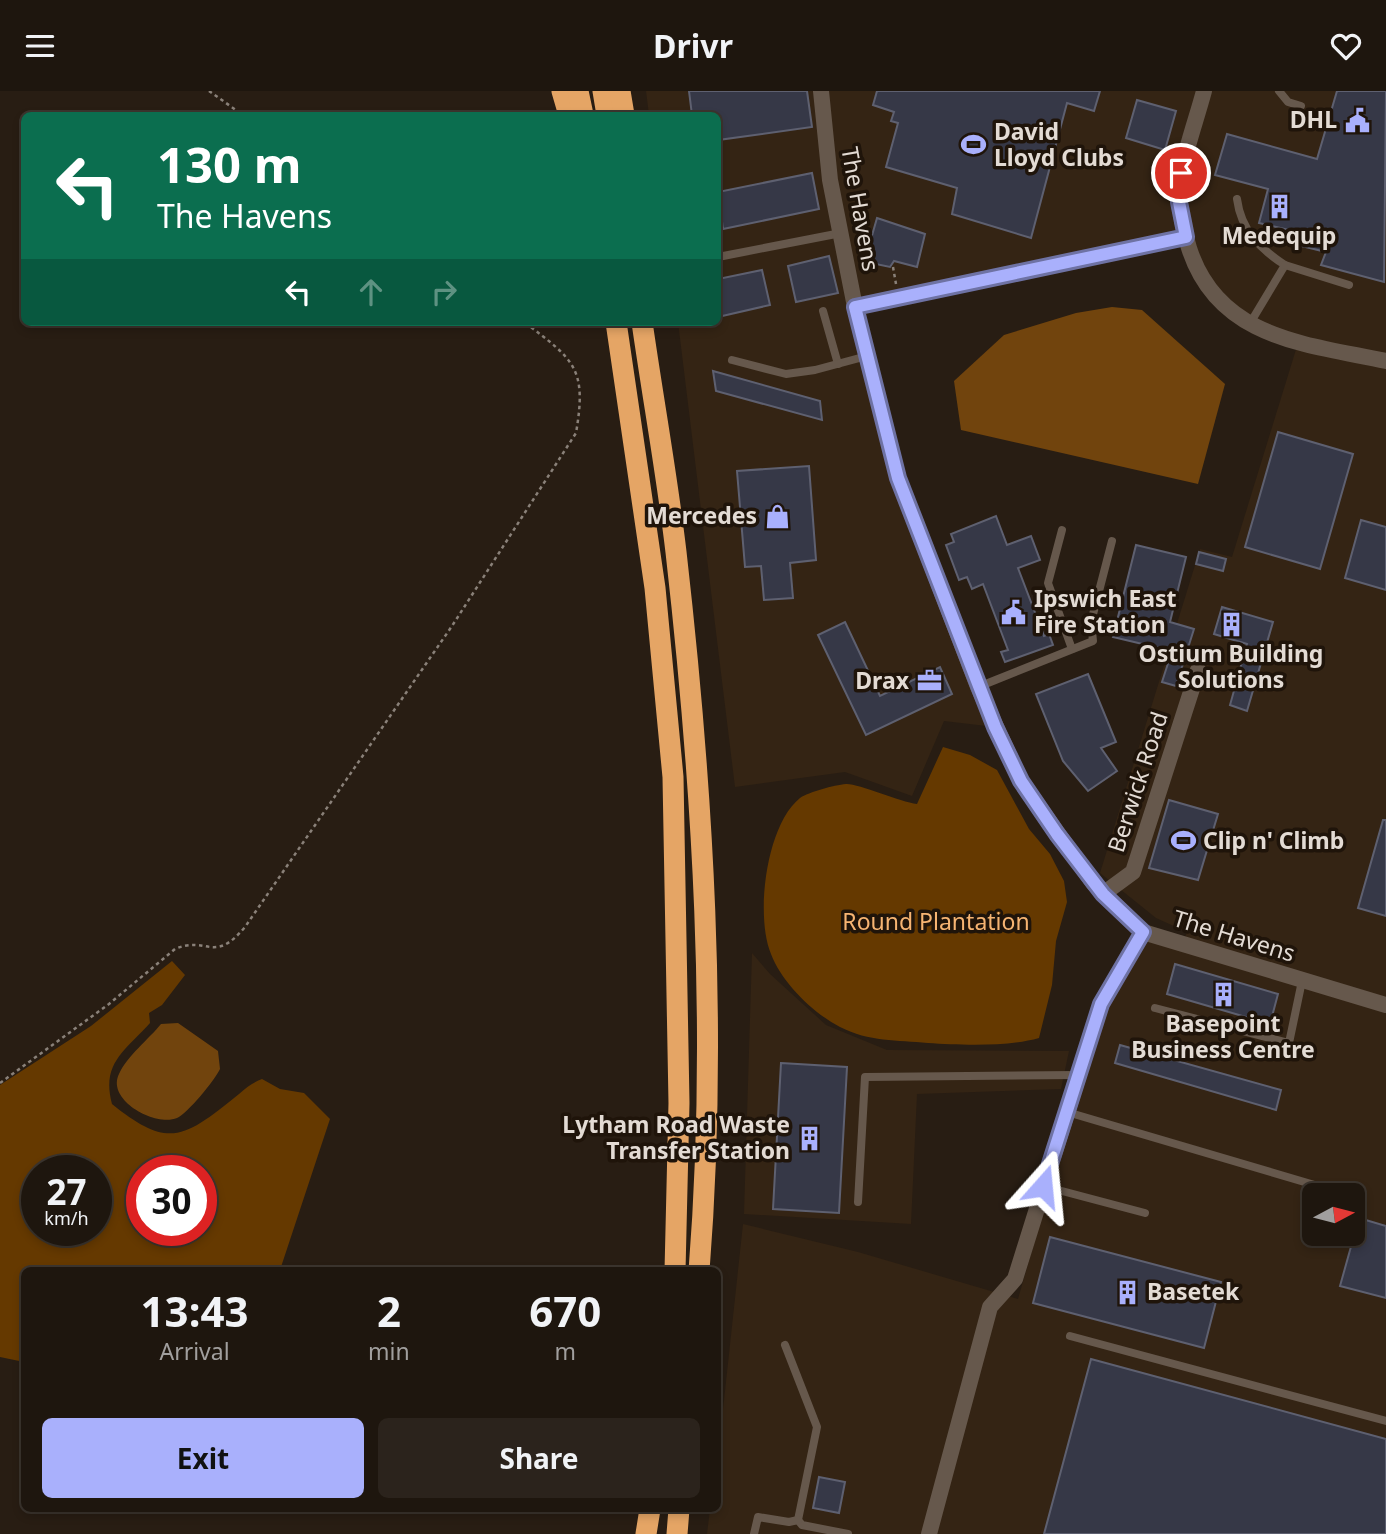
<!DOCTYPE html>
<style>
body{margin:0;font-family:"Noto Sans",sans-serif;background:#2b231c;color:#f1f3f6;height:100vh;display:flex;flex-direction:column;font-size:26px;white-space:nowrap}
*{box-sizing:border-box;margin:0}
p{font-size:23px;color:#a19f9e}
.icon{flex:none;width:38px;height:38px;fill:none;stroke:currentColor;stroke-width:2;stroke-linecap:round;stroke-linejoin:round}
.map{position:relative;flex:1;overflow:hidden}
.drawer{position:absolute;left:21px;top:1176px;width:700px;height:245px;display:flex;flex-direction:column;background:#1e160e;border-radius:10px;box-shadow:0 4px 10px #0003,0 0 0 2px #3c352e}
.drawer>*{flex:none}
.top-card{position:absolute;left:21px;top:21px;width:700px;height:214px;border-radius:10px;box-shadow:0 4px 10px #0003,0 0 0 2px #3c352e;background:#0b6e4f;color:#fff;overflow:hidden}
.needle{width:46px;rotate:83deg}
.tools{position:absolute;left:1302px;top:1092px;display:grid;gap:14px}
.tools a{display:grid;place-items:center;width:63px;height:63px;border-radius:10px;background:#1e160e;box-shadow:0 4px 10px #0003,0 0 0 2px #3c352e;font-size:35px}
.speed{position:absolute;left:21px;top:1064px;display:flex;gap:14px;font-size:35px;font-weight:700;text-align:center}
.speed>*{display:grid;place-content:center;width:91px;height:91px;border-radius:50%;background:#1e160e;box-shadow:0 4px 10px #0003,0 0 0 2px #3c352e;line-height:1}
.speed small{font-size:18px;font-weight:400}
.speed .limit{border:10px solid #d22;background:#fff;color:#111}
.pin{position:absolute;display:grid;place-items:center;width:60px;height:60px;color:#fff;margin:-30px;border:4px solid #fff;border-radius:50%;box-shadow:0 2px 7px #0007}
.me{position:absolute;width:77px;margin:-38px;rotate:18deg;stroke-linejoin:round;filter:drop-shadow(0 0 5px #0008)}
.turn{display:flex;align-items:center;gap:24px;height:147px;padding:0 21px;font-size:32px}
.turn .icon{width:91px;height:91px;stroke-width:2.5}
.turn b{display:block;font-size:49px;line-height:60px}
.lanes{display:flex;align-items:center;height:66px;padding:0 21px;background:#0003;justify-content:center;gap:35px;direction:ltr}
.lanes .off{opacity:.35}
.eta{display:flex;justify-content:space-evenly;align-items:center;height:119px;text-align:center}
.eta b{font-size:42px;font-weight:700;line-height:49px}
.action{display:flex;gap:14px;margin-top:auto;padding:14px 21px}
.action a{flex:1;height:80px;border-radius:10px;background:#a9b0fc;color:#111;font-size:28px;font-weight:700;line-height:80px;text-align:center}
.action a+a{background:#2b231c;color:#f1f3f6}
header{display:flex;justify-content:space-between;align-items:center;height:91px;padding:0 21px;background:#1e160e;font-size:32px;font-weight:700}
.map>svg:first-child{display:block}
.built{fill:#342414;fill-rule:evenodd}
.forest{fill:#653900;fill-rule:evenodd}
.water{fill:#71440d}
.building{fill:#363847;stroke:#5e6070;stroke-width:2}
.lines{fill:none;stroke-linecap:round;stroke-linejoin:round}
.path{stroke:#8a8179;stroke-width:2.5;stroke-dasharray:3.5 3.5;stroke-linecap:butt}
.lane{stroke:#66584c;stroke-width:8}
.street{stroke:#66584c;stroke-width:16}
.highway{stroke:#e5a565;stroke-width:21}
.route-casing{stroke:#6e72a4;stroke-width:18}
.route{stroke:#a9b0fc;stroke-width:12}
.labels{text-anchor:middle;stroke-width:7;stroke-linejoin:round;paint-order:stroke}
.poi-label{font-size:23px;font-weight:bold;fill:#e3dbd4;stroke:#1f140a;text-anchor:end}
.street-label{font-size:23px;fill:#e3dbd4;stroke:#1f140a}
.park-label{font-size:23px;fill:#f6b472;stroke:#1f140a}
</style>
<header><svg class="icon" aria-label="menu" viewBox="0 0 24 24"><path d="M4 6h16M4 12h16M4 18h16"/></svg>Drivr<svg class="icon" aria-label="heart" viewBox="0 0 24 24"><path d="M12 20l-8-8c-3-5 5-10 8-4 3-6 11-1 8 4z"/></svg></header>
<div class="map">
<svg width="1386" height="1443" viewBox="0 0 1386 1443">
<rect width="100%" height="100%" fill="#281d13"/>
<!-- built -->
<g class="built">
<path d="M646,0H1386V1443H707L710,1418H718V1365L743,1133L858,1161L1018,1208L1053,1086L1093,966L1085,962L1143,841L1183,852L1187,841L1156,827L1100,782L1200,458L1232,466L1298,252L1235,225L1186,146L856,216L898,387L995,636L944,630L912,705L845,681L735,696L678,231H718V24H649ZM1314,1104H1353V1143H1314Z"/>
<polygon points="752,862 770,883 826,934 887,959 1069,960 1061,998 917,1003 911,1133 744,1123"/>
</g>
<!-- forest -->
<g class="forest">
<path d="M943,656L970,664L997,679L1029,738L1050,763L1064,790L1067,811L1056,850L1052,894L1039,947C1008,956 960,954 928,952C897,949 869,951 840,936C813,922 782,892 771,863C755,825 766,734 800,707C809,701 834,694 846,693C857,692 900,711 917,713Z"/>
<path d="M172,870L185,884L162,914L149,922L150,932C125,960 101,972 112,1013C170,1060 185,1046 239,1003C247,996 252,992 262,988L280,998L304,1002L330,1028L280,1179L24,1180V1271L0,1266V994L91,935ZM37,1080H96V1139H37ZM142,1080H201V1139H142Z"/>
</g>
<!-- water -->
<g class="water">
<polygon points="1112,216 1142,219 1225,293 1198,393 961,339 954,290 1004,244 1076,222"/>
<path d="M178,932L218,960L220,978C215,989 187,1023 177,1027C155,1036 106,1009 119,983C127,965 149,948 161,933Z"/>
</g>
<!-- building -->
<g class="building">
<polygon points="689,0 807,0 812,36 718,49 718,24 692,24"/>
<polygon points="877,0 1100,0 1094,20 1067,12 1031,147 952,123 957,97 886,76 898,32 891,30 894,21 873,14"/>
<polygon points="1337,0 1386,0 1384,191 1321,174 1326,161 1285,151 1289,139 1259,132 1268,98 1215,84 1227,43 1317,68"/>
<polygon points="1137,9 1176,20 1165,59 1126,47"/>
<polygon points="812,82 819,118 723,138 718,101"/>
<polygon points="877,127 925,143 917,176 894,170 890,176 871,172 873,163 867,162"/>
<polygon points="829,165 838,202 796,211 788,175"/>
<polygon points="762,179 770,214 718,226 718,188"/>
<polygon points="713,280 820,310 822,329 716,300"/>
<polygon points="1278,341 1353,363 1320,478 1245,456"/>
<polygon points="809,375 816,469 790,472 793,507 764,509 761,475 745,476 737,380"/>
<polygon points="996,425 1007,454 1031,445 1040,469 1018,477 1044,545 1049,543 1053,554 1005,571 1001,561 1008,559 983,493 972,498 967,486 959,489 946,454 954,451 951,443"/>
<polygon points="1361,429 1386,436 1386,499 1345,487"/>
<polygon points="1136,454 1186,466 1170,531 1194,538 1176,595 1162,591 1172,560 1113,546"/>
<polygon points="1199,461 1226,468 1223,480 1196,473"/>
<polygon points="1222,516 1273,531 1247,620 1230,614 1247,553 1214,543"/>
<polygon points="845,531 880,605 940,576 952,603 866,644 818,544"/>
<polygon points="1088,583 1116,651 1101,657 1117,680 1088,700 1063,670 1036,603"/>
<polygon points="1169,709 1218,723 1198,789 1149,777"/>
<polygon points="1383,729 1386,729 1386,825 1358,817"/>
<polygon points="1175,873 1278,903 1270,933 1167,903"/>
<polygon points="1120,954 1281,999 1276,1019 1115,972"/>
<polygon points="781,972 847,976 839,1122 773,1118"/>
<polygon points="1359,1127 1386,1135 1386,1207 1340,1195"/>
<polygon points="1050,1146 1221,1191 1204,1257 1033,1212"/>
<polygon points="1091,1268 1386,1348 1386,1443 1044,1443"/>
<polygon points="819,1386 845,1391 839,1422 813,1417"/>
</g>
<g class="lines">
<!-- path -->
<g class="path">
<polyline points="209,0 243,24"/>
<polyline points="893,176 896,193"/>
<path d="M0,992L109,913L175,858C208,844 213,874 245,836L452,535L576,342C587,278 575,269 524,231"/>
</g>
<!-- lane -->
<g class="lane">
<polyline points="1279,0 1288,11 1301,15"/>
<path d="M1237,108C1241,139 1260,158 1285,174L1249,234"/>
<polyline points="718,166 841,142"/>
<polyline points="1285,174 1349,194"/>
<polyline points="823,220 838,273"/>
<polyline points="732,269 786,283 815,279 867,265"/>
<polyline points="1062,439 1048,492 1072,558"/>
<polyline points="978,596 1093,550 1091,531 1112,450"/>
<polyline points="1155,917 1289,952 1302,890"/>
<polyline points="1067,1021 1318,1095"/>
<polyline points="1043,1095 1145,1122"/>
<polyline points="858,1111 865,986 1076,984"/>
<polyline points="1070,1245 1386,1330"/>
<polyline points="785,1254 817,1336 798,1429 802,1434 848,1443"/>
<polyline points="754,1443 758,1426 789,1431 798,1429"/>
</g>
<!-- street -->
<g class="street">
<polyline points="821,0 830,89 855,216 898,387 978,596 1021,690 1093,792 1143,841 1386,914"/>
<path d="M1204,0C1197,26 1188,51 1182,78C1176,105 1181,130 1189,157C1218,248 1306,253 1386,270"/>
<polyline points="855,216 1186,146"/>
<polyline points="1103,803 1133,781 1198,579"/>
<polyline points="929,1443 990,1216 1015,1188 1101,913 1143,841"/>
</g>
<!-- highway -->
<g class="highway">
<polyline points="562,0 569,24"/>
<polyline points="578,0 583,24"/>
<polyline points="603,0 607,24"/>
<polyline points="620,0 624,24"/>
<polyline points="616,231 655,497 673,686 679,1012 675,1180"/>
<path d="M642,231C653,308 667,384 676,461C703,698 718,941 699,1180"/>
<polyline points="646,1443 650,1418"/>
<polyline points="677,1443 679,1418"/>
</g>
</g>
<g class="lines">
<defs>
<polyline id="route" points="1043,1095 1101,913 1143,841 1103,803 1057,743 1021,690 995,636 898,387 855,216 1186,146 1179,111 1181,82"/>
</defs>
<!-- route casing -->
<use href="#route" class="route-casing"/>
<!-- route -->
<use href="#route" class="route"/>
</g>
<!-- icons -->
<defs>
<symbol id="civic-bare" viewBox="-9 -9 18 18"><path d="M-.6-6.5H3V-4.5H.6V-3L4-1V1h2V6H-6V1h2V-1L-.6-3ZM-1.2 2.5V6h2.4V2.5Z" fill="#a9b0fc" stroke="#1f140a" stroke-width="2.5" paint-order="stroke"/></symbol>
<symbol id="stadium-bare" viewBox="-9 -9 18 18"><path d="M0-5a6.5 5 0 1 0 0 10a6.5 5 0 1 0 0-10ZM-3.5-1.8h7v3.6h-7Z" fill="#a9b0fc" stroke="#1f140a" stroke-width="2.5" paint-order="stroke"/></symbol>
<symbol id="building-bare" viewBox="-9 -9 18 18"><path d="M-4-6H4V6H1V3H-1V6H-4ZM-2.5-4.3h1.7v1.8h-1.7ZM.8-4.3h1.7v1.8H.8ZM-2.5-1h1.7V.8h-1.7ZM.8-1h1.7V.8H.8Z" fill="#a9b0fc" stroke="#1f140a" stroke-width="2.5" paint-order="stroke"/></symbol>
<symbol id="shop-bare" viewBox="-9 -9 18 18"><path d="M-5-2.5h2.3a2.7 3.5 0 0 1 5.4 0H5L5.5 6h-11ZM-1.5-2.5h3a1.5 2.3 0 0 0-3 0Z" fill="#a9b0fc" stroke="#1f140a" stroke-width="2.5" paint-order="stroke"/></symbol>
<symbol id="office-bare" viewBox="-9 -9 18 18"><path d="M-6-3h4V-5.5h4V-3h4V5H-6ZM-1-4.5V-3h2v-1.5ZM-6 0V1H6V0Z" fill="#a9b0fc" stroke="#1f140a" stroke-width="2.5" paint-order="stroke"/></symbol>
</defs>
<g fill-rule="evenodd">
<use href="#civic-bare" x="1340" y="12" width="35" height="35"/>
<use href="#stadium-bare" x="956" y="36" width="35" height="35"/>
<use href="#building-bare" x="1262" y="98" width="35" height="35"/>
<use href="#shop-bare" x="760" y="408" width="35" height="35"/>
<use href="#civic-bare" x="996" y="504" width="35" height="35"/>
<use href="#building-bare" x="1214" y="516" width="35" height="35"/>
<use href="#office-bare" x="912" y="572" width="35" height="35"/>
<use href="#stadium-bare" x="1166" y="732" width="35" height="35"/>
<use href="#building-bare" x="1206" y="886" width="35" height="35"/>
<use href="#building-bare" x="792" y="1030" width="35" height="35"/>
<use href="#building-bare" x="1110" y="1184" width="35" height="35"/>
</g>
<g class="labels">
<!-- poi labels -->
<g class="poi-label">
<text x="1337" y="37">DHL</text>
<text x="994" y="49" text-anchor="start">David<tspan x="994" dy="26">Lloyd Clubs</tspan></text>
<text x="1279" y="153" text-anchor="middle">Medequip</text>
<text x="757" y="433">Mercedes</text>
<text x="1034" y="516" text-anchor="start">Ipswich East<tspan x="1034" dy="26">Fire Station</tspan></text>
<text x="1231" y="571" text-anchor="middle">Ostium Building<tspan x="1231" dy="26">Solutions</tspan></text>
<text x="909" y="598">Drax</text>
<text x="1203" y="758" text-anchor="start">Clip n' Climb</text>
<text x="1223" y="941" text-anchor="middle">Basepoint<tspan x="1223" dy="26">Business Centre</tspan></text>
<text x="790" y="1042">Lytham Road Waste<tspan x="790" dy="26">Transfer Station</tspan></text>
<text x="1147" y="1209" text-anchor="start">Basetek</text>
</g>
<!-- street labels -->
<g class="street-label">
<text transform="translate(860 118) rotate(80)" y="8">The Havens</text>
<text transform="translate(1138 691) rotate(-72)" y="8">Berwick Road</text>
<text transform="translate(1234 845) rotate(17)" y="8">The Havens</text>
</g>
<!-- park labels -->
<g class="park-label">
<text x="936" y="839">Round Plantation</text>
</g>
</g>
</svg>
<div class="tools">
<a><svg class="needle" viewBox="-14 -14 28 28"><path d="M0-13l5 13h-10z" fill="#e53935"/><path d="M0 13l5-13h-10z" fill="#a19f9e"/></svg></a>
</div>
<div class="speed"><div>27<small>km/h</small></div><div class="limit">30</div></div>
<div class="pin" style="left:1181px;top:82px;background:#d93025"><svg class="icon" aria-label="arrive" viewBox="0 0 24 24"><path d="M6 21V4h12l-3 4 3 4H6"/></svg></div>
<svg class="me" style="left:1043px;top:1095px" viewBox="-20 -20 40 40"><path d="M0-17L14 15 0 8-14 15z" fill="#a9b0fc" stroke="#fff" stroke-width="4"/></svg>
<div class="top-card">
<div class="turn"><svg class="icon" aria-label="left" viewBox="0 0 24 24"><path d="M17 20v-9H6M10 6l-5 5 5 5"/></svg><div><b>130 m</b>The Havens</div></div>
<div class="lanes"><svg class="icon" aria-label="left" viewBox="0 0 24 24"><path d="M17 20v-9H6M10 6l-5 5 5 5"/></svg><svg class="icon off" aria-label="ahead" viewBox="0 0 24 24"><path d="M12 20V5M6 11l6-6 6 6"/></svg><svg class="icon off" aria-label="right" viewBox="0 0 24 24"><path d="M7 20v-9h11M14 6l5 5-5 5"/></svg></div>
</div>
<section class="drawer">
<div class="eta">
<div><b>13:43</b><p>Arrival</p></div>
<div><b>2</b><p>min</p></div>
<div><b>670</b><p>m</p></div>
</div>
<div class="action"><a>Exit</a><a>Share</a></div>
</section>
</div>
